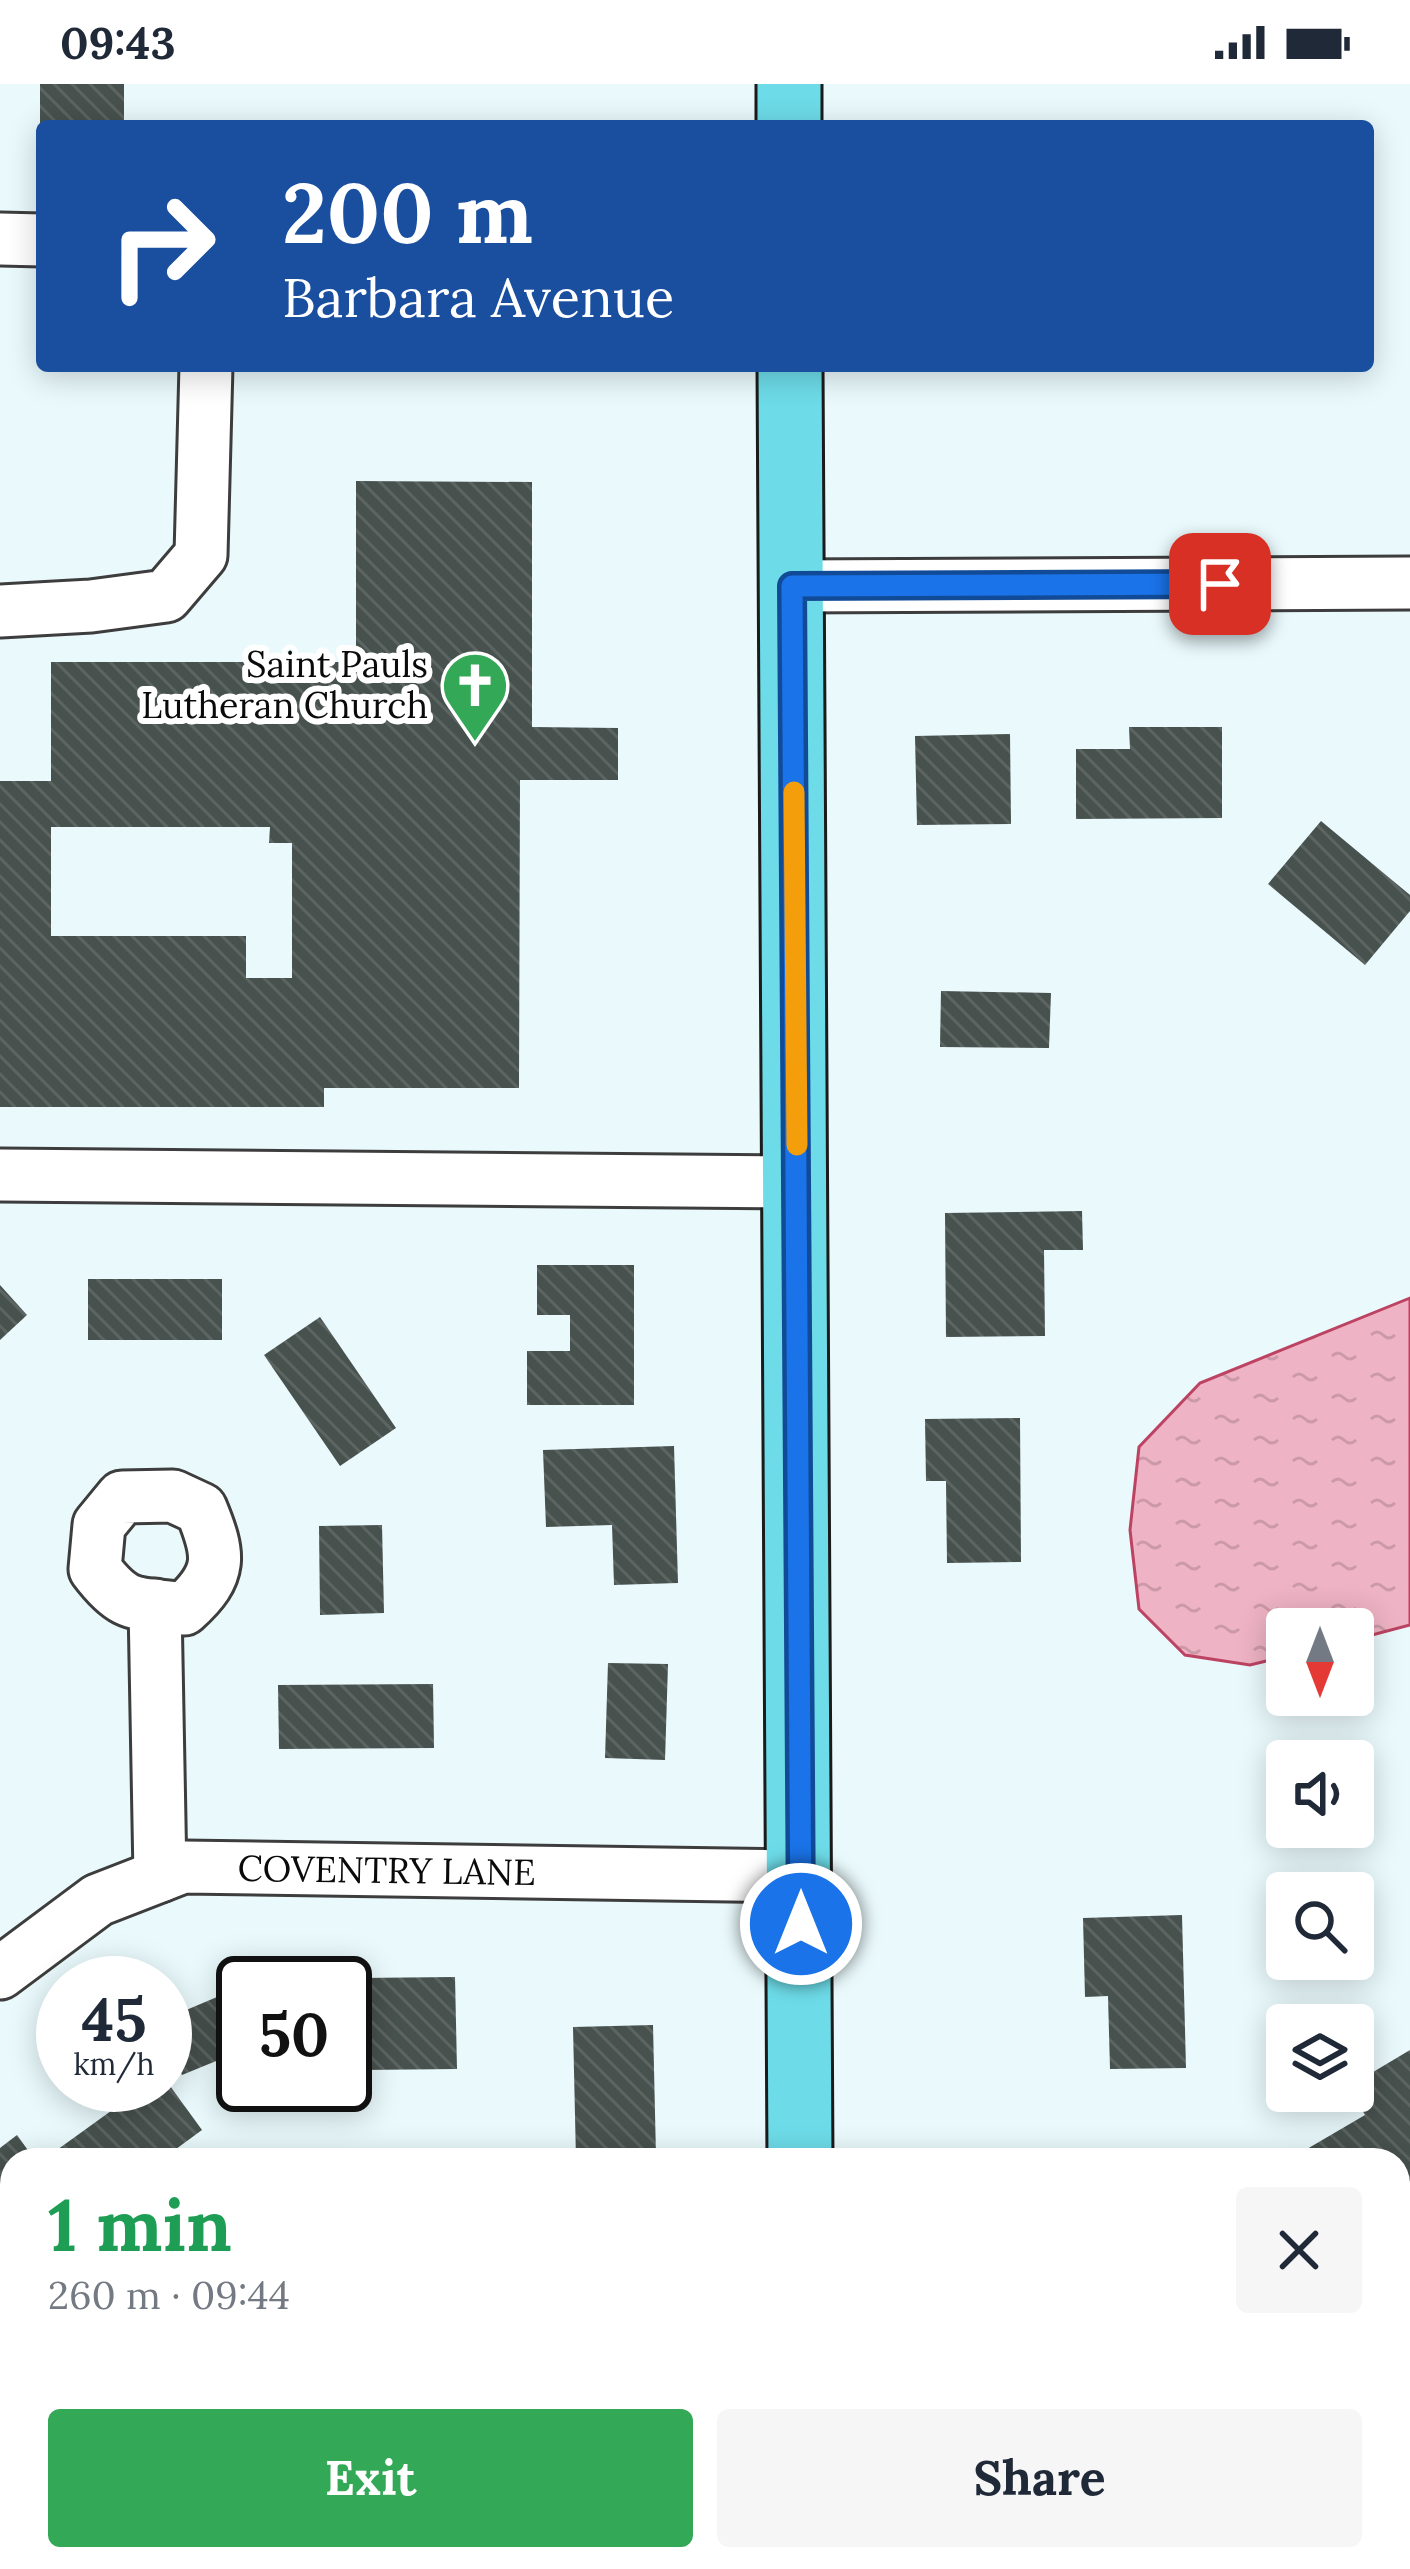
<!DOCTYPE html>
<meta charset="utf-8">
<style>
body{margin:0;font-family:Lora,serif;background:#f6f6f7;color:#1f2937;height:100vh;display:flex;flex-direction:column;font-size:45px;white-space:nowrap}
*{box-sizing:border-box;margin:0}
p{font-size:39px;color:#747a83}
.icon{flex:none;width:66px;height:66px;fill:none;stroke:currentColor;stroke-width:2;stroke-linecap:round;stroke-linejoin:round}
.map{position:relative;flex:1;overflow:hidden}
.details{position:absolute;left:0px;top:2064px;width:1410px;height:423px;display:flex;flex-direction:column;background:#fff;border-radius:36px 36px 0 0;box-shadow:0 6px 30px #0003}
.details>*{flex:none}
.top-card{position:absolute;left:36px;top:36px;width:1338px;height:252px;border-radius:12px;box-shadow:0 6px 30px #0003;background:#1a4fa0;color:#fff;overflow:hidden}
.needle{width:78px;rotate:180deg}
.fabs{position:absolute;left:1266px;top:1524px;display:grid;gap:24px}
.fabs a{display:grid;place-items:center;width:108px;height:108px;border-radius:12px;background:#fff;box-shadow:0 6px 30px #0003;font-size:60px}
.speed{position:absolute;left:36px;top:1872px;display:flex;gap:24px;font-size:60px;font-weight:700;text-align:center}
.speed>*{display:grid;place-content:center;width:156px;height:156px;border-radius:50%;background:#fff;box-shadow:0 6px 30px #0003;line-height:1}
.speed small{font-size:30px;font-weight:400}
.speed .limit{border:6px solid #111;border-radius:18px;background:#fff;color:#111}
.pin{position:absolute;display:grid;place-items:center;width:102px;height:102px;color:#fff;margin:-51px;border-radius:24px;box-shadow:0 6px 18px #0006}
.me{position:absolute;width:132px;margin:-66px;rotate:0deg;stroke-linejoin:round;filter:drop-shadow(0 0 9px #0008)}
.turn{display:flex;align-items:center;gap:42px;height:252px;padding:0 48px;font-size:54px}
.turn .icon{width:156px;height:156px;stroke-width:2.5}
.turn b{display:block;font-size:84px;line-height:102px}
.round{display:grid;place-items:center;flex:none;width:126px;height:126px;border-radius:12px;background:#f6f6f7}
.headline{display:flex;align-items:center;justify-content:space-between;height:204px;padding:0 48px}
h1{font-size:72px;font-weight:700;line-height:90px;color:#1e9e55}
.button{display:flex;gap:24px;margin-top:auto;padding:24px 48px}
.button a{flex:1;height:138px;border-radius:12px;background:#33a856;color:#fff;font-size:48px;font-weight:700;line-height:138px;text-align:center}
.button a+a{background:#f6f6f7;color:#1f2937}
.status{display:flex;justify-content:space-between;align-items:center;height:84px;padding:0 60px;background:#fff;direction:ltr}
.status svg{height:33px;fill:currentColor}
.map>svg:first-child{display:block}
.park{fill:url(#park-dots)}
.water{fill:url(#water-ripples);stroke:#bc4362;stroke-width:3}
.building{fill:url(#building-back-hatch);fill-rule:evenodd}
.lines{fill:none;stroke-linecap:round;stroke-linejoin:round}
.minor-casing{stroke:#3d3d3d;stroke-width:57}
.major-casing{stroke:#1b1b1b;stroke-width:69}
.path{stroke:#2c2c2c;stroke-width:8;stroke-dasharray:12 6;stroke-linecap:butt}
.minor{stroke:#fff;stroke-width:51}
.major{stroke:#6ddce8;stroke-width:63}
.route-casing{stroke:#114b97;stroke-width:30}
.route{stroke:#1a73e8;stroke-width:21}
.slow{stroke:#f59e0b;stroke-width:21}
.labels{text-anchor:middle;stroke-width:12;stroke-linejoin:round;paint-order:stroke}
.poi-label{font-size:36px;fill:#0a0a0a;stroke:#fff;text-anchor:end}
.street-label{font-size:36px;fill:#0a0a0a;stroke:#fff}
</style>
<div class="status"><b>09:43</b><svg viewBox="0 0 49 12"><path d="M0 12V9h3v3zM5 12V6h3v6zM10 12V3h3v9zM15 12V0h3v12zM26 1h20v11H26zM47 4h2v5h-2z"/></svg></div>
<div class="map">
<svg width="1410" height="2485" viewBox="0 0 1410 2485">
<defs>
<pattern id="park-dots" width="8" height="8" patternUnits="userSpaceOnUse" patternTransform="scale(3)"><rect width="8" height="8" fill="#b7bee2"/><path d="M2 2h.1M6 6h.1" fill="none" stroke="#9ca2c1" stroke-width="1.8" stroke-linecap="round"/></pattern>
<pattern id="water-ripples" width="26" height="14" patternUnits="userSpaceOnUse" patternTransform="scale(3)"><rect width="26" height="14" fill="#eeb3c4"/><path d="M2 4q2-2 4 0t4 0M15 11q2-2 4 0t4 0" fill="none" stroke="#cb99a7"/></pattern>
<pattern id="building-back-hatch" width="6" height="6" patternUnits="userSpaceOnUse" patternTransform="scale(3)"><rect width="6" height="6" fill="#47514e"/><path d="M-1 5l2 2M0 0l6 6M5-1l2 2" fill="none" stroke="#5d6563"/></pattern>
</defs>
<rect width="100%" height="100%" fill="#e9f9fc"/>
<!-- park -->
<polygon class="park" points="12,2278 12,2475 405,2475 405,2485 0,2485 0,2287"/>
<!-- water -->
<g class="water">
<polygon points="1410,1214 1410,1541 1353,1556 1353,1545 1287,1545 1287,1572 1250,1581 1185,1571 1139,1525 1130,1446 1139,1363 1200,1299"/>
<polygon points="12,2425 12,2475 262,2475 261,2485 0,2485 0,2436"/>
</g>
<!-- building -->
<g class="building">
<rect x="40" y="0" width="84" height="42"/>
<path d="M356,397L532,398V643L618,644V696H520L519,1004H324V1023H0V697H51V578H356ZM51,743H270L269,759H292V894H246V852H51Z"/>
<polygon points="1129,643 1222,643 1222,734 1076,735 1076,665 1130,665"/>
<polygon points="1010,650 1011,740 917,741 915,652"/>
<polygon points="1321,737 1410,811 1410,827 1365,881 1268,800"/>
<polygon points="941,907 1051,909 1049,964 940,963"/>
<polygon points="1082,1127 1083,1166 1044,1166 1045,1252 946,1253 945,1129"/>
<polygon points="537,1181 634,1181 634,1321 527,1321 527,1267 570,1267 570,1231 537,1231"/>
<rect x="88" y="1195" width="134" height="61"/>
<polygon points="0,1201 27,1231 0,1256"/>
<polygon points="320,1233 396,1344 340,1382 264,1271"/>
<polygon points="1020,1334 1021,1478 947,1479 946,1397 926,1397 925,1335"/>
<polygon points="674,1362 678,1499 614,1501 612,1441 546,1443 543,1366"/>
<polygon points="382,1441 384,1529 320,1531 319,1442"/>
<polygon points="608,1579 668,1580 665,1676 605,1674"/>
<polygon points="433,1600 434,1664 279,1665 278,1601"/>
<polygon points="1182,1831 1186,1984 1110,1985 1108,1912 1085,1913 1083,1834"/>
<polygon points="289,1883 296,1899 251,1899"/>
<polygon points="455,1893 457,1985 361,1986 359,1894"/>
<polygon points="243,1902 243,1966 182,1991 165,1950 165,1935"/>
<polygon points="653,1941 656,2072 576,2075 573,1943"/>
<polygon points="1410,1966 1410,2097 1405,2099 1410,2108 1410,2205 1398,2212 1398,2076 1297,2076 1295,2072 1365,2031 1351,2007 1353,2000"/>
<polygon points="165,1995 202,2046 161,2076 43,2076 147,2001 165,2001"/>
<polygon points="17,2051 35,2076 12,2076 12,2139 0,2148 0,2064"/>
<polygon points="520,2475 611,2475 612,2485 520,2485"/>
</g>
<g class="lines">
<defs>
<g id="minor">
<polyline points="0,155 42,156"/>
<polyline points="792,502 1410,499"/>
<polyline points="0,527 91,522 166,512 201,471 206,282"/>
<polyline points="0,1091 797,1098"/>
<path d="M173,1412L201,1425C220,1471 223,1490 184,1525C135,1518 126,1526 95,1485L99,1441L122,1413Z"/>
<polyline points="155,1521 160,1792"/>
<path id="s1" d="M0,1889L98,1816L183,1783L801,1792"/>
<polyline points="1398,2320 1410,2313"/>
<polyline points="1103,2485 1121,2475"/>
</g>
<g id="major">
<polyline points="789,42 789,0"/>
<polyline points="790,282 800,2076"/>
<polyline points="799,2485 799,2475"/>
</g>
</defs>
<!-- minor casing -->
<use href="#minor" class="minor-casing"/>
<!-- major casing -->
<use href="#major" class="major-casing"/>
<!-- path -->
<g class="path">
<polyline points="0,2362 12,2351"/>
<polyline points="1398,2455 1410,2449"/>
<polyline points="302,2485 303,2475"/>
<polyline points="1345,2485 1363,2475"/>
</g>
<!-- minor -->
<use href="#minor" class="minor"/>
<!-- major -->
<use href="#major" class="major"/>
</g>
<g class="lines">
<defs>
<polyline id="route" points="801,1840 792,502 1220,500"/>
</defs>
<!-- route casing -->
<use href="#route" class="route-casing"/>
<!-- route -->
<use href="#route" class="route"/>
<!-- slow -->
<polyline class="slow" points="794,708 797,1061"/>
</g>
<!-- icons -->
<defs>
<symbol id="church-pin" viewBox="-11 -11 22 30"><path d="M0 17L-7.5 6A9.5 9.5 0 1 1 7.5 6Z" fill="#33a856" stroke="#fff"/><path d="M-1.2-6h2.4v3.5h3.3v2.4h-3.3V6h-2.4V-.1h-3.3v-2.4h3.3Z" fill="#fff"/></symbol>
</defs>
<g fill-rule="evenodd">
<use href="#church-pin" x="437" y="563" width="76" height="104"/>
</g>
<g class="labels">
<!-- poi labels -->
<g class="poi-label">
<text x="428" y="593">Saint Pauls<tspan x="428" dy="41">Lutheran Church</tspan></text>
</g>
<!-- street labels -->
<g class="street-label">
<text dy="13" stroke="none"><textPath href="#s1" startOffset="417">COVENTRY LANE</textPath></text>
</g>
</g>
</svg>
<div class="fabs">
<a><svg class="needle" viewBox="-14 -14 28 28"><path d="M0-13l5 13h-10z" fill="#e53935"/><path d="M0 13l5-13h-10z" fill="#747a83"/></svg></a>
<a><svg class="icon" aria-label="sound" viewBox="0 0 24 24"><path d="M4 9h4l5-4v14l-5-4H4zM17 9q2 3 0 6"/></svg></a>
<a><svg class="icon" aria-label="search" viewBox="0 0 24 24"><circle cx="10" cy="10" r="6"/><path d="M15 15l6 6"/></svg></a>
<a><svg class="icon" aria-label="layers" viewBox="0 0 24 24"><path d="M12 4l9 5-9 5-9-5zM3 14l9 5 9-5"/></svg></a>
</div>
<div class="speed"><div>45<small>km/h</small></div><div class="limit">50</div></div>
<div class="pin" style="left:1220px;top:500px;background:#d93025"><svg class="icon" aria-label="arrive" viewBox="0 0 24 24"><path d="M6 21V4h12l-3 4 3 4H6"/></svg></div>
<svg class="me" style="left:801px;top:1840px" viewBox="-20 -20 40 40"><circle r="17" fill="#1a73e8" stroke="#fff" stroke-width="3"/><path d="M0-11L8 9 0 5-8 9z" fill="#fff"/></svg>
<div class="top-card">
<div class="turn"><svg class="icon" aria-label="right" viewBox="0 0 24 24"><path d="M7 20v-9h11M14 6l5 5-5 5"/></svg><div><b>200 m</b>Barbara Avenue</div></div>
</div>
<section class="details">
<div class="headline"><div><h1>1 min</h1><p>260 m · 09:44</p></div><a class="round"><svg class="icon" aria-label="close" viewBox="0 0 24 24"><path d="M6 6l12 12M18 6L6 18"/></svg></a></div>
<div class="button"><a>Exit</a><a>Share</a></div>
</section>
</div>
